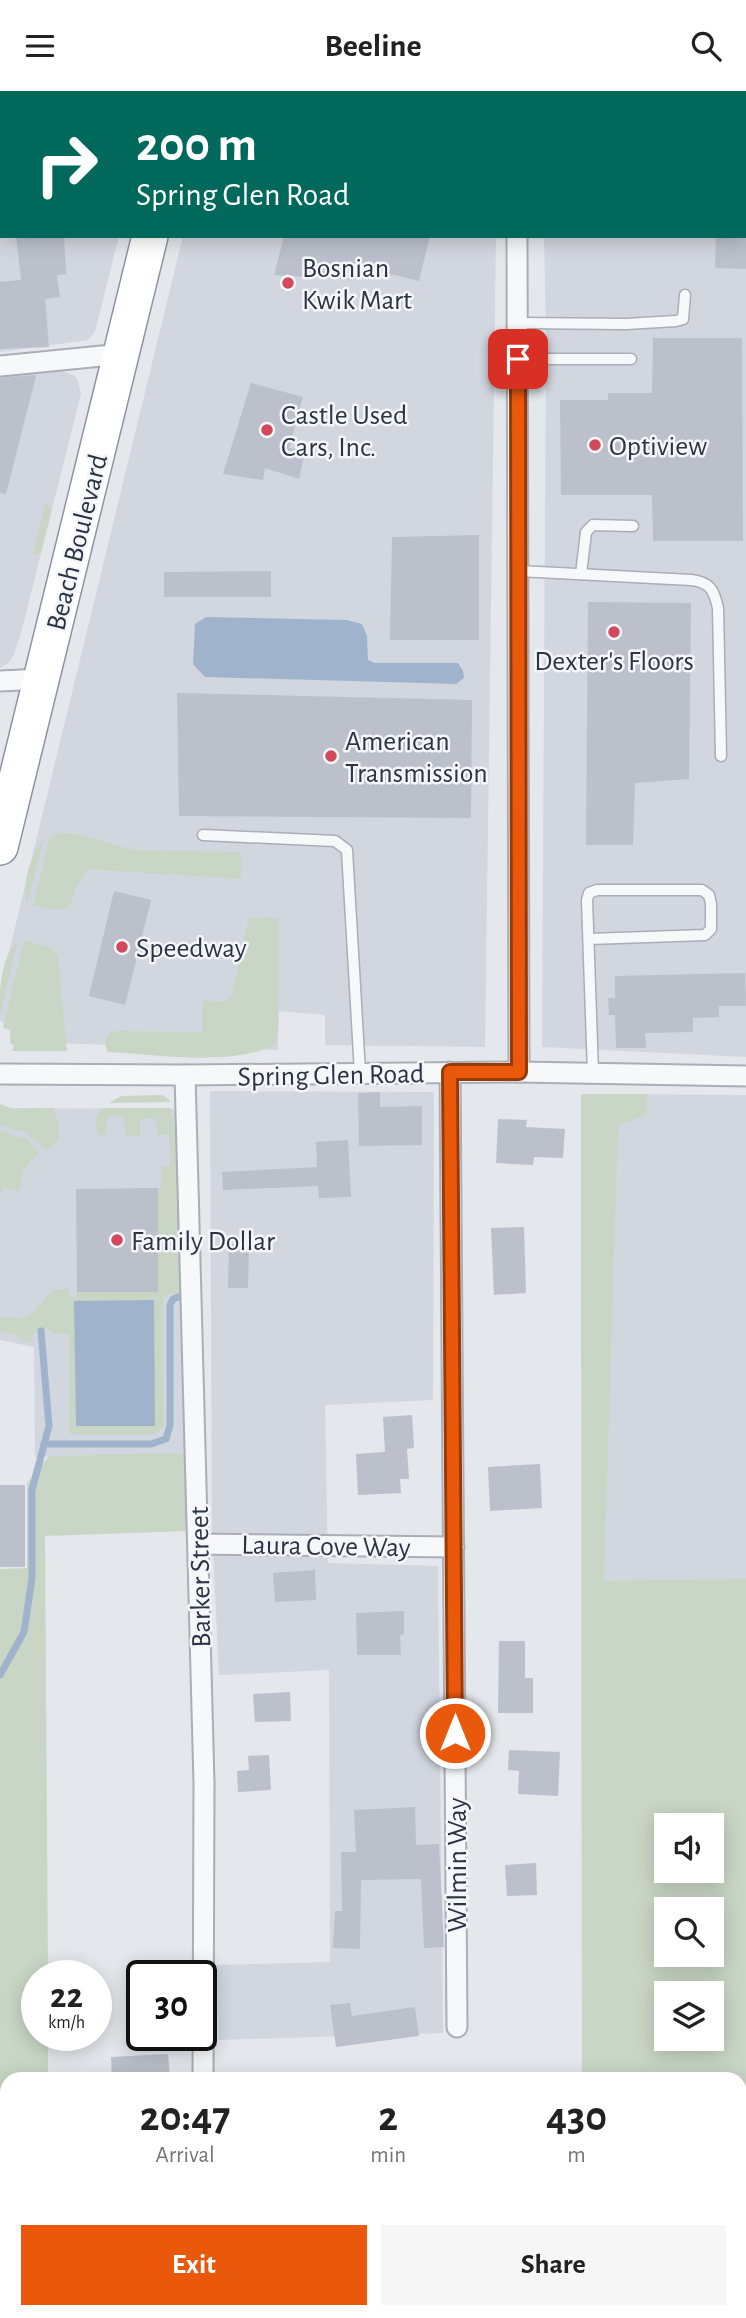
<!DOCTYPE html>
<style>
body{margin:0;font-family:"Alegreya Sans",sans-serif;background:#f6f6f6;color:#222;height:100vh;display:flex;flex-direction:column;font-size:26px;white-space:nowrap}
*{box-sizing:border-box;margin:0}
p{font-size:23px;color:#767676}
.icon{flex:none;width:38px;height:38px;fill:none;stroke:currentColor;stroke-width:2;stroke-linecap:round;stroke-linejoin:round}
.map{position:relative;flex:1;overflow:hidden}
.details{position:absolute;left:0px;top:1981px;width:747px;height:247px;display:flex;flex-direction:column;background:#fff;border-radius:21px 21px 0 0;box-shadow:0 4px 18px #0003}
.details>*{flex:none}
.hud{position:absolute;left:0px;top:0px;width:747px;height:147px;box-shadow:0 4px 18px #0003;background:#00695c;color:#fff;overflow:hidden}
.buttons{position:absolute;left:654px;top:1722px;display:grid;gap:14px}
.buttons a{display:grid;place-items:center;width:70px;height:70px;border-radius:0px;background:#fff;box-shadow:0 4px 18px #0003;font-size:35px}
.speed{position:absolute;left:21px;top:1869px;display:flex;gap:14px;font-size:35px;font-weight:700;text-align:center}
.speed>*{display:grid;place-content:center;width:91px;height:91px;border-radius:50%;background:#fff;box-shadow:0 4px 18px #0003;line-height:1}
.speed small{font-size:18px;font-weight:400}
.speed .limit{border:4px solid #111;border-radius:10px;background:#fff;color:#111}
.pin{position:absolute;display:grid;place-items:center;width:60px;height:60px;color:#fff;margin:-30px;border-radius:14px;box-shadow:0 4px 10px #0006}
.me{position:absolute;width:77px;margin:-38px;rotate:0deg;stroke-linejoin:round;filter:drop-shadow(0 0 5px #0008)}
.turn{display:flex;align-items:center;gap:24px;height:147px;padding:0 21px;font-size:32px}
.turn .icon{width:91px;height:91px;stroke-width:2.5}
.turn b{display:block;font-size:49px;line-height:60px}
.eta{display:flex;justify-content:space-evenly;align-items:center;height:119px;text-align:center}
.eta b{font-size:42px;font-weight:700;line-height:49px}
.button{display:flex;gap:14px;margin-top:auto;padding:14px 21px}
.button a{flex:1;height:80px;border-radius:0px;background:#ea580c;color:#fff;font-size:28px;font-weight:700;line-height:80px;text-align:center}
.button a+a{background:#f6f6f6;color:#222}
header{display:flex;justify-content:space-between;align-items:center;height:91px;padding:0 21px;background:#fff;font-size:32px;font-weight:700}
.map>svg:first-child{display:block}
.built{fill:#d2d6de;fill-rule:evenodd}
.green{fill:#c9d6c5;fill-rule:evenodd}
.water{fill:#9fb4cc}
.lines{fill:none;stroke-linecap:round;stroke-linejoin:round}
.stream{stroke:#9fb4cc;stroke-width:7}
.building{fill:#bbc0ca}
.lane-casing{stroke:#a9aeb7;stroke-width:13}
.street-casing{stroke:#a9aeb7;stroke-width:23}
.highway-casing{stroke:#8b94a3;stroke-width:38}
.lane{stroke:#f7f8fa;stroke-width:10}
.street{stroke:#f7f8fa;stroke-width:19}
.highway{stroke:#fff;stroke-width:35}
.route-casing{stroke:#983908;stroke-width:18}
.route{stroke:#ea580c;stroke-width:12}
.poi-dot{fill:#d1495b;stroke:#f4f6f9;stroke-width:2.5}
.labels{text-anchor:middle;stroke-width:5;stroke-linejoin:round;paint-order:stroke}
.poi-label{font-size:28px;fill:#2b3445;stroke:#f4f6f9;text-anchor:start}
.street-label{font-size:28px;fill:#2b3445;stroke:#f4f6f9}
</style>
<header><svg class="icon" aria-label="menu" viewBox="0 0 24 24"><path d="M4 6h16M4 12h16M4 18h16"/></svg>Beeline<svg class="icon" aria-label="search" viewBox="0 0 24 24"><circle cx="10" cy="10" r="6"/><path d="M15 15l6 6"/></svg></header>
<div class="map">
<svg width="746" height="2227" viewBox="0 0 746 2227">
<rect width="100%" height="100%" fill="#e4e7ec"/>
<!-- built -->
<g class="built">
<polygon points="219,0 499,0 219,2"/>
<polygon points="541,0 746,0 746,966 542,956 546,245 544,145 746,145 746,2"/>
<polygon points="0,46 2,46 2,145 119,145 95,241 88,249 0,261"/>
<polygon points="183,145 496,145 485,956 325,954 325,924 279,920 278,959 16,951 16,936 0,930 0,898"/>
<polygon points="52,280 63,280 75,285 78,290 81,303 21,542 14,563 9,571 0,577 0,285"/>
<polygon points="210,1000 434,1001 433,1309 325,1314 328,1472 438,1475 443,1942 219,1949 217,1874 330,1871 329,1579 219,1584 212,1439"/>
<path d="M581,1003L746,1004V2227L583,2226V2221H740V1988H582ZM667,1734H712V1780H667ZM667,1818H712V1864H667ZM667,1902H712V1948H667Z"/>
<polygon points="0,1017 180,1018 186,1362 35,1366 34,1256 0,1249"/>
<polygon points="0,2113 7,2113 7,2221 219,2221 348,2223 348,2227 0,2227"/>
</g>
<!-- green -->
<g class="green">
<polygon points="45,412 50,416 51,422 41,462 33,464"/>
<path d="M61,742L76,743L134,759L241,761V788L88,778C63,805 85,830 33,814L50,746Z"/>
<path d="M43,751L27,813C22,795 29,764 43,751Z"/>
<path d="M249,826L279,828L278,942L275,954C228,976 157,963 107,961C105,950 104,945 114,940L202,941V909L222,911L231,907Z"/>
<polygon points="24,849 51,857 58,865 67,960 12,960 14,955 10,952 10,939 3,937"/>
<path d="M18,850L0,923C0,899 0,866 18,850Z"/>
<path d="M581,1003H647V1023L618,1035L604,1490L746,1488V2227L583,2226V2221H740V1988H582ZM667,1734H712V1780H667ZM667,1818H712V1864H667ZM667,1902H712V1948H667Z"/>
<polygon points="162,1004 169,1008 170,1011 109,1012 121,1005"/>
<polygon points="0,1013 13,1018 53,1017 59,1032 59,1048 50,1057 45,1058 27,1042 0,1034"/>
<path d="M102,1017H170L180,1052L187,1202L166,1203L163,1207L164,1336L153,1343H69V1243L55,1242L46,1238L35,1241L30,1252L11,1242L0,1241V1226C35,1231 33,1219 53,1199L69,1198V1207L76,1206L77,1201H157L158,1097H161V1075L170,1074L169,1044H157L156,1028H140V1045L126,1044L123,1025L107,1026L106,1043L100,1045C92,1037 96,1026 102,1017Z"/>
<path d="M0,1040L27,1048L39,1062C28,1071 19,1082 21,1097L18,1100L3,1097L0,1106Z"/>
<polygon points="186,1362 189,1440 45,1445 48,1885 37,1885 37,1944 48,1944 48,1988 7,1988 7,2113 0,2113 0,1478 27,1477 27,1392 49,1365"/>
</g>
<!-- water -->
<g class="water">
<polygon points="206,526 347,529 362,533 367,545 368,569 375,572 458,572 463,580 464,587 456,593 205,586 193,573 195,533"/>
<polygon points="154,1209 155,1335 76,1335 74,1210"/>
</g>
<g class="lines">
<!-- stream -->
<g class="stream">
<polyline points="44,1353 151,1353 166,1348 170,1334 170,1214 173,1208 181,1205"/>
<polyline points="0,1584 24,1541 32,1487 32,1399 49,1335 41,1240"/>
<polyline points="0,2215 2,2227"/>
</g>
</g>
<!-- building -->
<g class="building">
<polygon points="16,145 64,145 66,183 57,184 60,206 45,208 49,256 0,258 0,191 21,189"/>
<polygon points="284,145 430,145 419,190 361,176 356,189 274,184"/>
<polygon points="716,145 746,145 746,178 715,177"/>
<polygon points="653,247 742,247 743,450 653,450 652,404 561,404 560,309 608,309 608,302 652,302"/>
<polygon points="33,284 36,285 6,403 0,402 0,287"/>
<polygon points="251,292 303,306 289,357 305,360 299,388 265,377 263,389 223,383"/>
<polygon points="479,444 479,549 390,549 392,446"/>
<polygon points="271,480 271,506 164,506 164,481"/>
<polygon points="588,511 691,512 689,688 635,692 633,754 586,754"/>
<polygon points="177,602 472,609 471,727 179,725"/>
<polygon points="114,800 151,809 125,914 89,905"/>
<polygon points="745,882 746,915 719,915 719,926 693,927 693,941 645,942 646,957 616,957 615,924 609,924 608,907 615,907 615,885"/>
<polygon points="380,1001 380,1016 422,1015 422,1054 359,1055 358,1002"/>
<polygon points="498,1028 527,1029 526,1036 565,1038 563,1067 534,1066 533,1074 496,1072"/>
<polygon points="348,1049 351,1106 319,1107 318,1095 223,1099 222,1081 317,1076 316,1051"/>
<polygon points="158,1097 158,1201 77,1201 76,1098"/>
<polygon points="524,1136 526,1202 494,1204 491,1137"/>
<polygon points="229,1153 249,1154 248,1197 228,1197"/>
<polygon points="412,1324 414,1357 407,1358 409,1388 400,1388 401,1402 358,1404 356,1363 385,1361 383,1326"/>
<polygon points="540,1373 542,1417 490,1420 488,1376"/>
<rect x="0" y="1394" width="25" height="82"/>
<polygon points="315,1479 316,1509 275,1511 273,1482"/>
<polygon points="404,1520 404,1543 400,1544 401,1564 357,1564 356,1522"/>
<polygon points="499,1550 525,1550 525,1587 533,1587 533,1622 498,1622"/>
<polygon points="290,1601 291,1630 255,1631 253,1603"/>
<polygon points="509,1659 560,1661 558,1705 518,1703 519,1680 508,1679"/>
<polygon points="269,1664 271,1699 238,1701 237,1680 249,1679 248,1665"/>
<polygon points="415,1716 416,1754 439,1753 444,1856 424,1857 421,1788 361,1789 360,1858 333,1857 335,1820 342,1820 341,1761 356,1761 354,1719"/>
<polygon points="536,1772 537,1804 507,1805 505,1774"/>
<polygon points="350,1912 352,1925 415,1916 419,1945 336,1956 330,1914"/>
<polygon points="168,1963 170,1986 112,1988 111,1966"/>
</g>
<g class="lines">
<defs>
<g id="lane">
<polyline points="518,232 626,233 676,230 683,228 685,204"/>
<polyline points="518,268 631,268"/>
<path d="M519,480L691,489C710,491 714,499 718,517L721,665"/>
<polyline points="581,483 586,441 593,434 633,435"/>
<polyline points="203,744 335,750 347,759 360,982"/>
<polyline points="589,848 705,844 711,838 711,813 709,804 702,799 597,799 589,802 587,809 593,982"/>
</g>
<g id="street">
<polyline points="516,0 516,2"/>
<polyline points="0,36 2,35"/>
<polyline points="517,145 519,981"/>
<polyline points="0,275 122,263"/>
<polyline points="0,590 42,588"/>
<polyline points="450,981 457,1936"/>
<polyline points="0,983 185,984 519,981 746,985"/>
<polyline points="185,984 204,1692 203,1988"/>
<polyline points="199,1453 454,1456"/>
</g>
<g id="highway">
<polyline points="185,2 186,0"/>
<polyline points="0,756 150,145"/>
</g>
</defs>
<!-- lane casing -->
<use href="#lane" class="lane-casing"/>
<!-- street casing -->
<use href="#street" class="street-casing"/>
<!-- highway casing -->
<use href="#highway" class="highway-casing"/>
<!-- lane -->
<use href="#lane" class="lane"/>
<!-- street -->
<use href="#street" class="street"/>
<!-- highway -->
<use href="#highway" class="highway"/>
</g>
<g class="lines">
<defs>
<polyline id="route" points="455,1642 450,981 519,981 518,268"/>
</defs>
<!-- route casing -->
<use href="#route" class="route-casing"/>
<!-- route -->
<use href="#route" class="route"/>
</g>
<!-- markers -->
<g class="poi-dot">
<circle cx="288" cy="192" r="7"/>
<circle cx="267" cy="339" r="7"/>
<circle cx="595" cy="354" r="7"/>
<circle cx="614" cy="541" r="7"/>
<circle cx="331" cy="665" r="7"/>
<circle cx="122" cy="856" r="7"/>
<circle cx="117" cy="1149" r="7"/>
</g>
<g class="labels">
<!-- poi labels -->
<g class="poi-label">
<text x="302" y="186">Bosnian<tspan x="302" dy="32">Kwik Mart</tspan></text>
<text x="281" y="333">Castle Used<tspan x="281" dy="32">Cars, Inc.</tspan></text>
<text x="609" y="364">Optiview</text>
<text x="614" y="579" text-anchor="middle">Dexter's Floors</text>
<text x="345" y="659">American<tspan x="345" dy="32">Transmission</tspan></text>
<text x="136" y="866">Speedway</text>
<text x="131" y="1159">Family Dollar</text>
</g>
<!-- street labels -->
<g class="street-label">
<text transform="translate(76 451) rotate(-76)" y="10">Beach Boulevard</text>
<text transform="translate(331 983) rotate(-1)" y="10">Spring Glen Road</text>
<text transform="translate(326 1454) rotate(1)" y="10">Laura Cove Way</text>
<text transform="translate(199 1486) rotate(-91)" y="10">Barker Street</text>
<text transform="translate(456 1774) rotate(-90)" y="10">Wilmin Way</text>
</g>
</g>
</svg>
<div class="buttons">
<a><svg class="icon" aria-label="sound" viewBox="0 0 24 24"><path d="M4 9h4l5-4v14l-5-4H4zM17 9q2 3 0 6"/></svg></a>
<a><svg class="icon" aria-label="search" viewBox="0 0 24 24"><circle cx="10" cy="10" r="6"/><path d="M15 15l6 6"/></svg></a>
<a><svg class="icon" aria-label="layers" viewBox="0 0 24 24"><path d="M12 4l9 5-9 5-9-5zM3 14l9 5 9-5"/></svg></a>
</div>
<div class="speed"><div>22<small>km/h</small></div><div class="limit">30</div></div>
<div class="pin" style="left:518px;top:268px;background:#d93025"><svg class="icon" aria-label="arrive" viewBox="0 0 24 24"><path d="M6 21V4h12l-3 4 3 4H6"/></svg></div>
<svg class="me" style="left:455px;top:1642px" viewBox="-20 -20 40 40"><circle r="17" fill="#ea580c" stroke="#fff" stroke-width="3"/><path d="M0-11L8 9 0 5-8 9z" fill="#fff"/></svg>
<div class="hud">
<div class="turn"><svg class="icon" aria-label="right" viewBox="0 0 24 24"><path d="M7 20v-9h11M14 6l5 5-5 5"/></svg><div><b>200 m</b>Spring Glen Road</div></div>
</div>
<section class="details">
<div class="eta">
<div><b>20:47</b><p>Arrival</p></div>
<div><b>2</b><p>min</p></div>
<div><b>430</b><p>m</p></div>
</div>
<div class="button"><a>Exit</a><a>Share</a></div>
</section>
</div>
